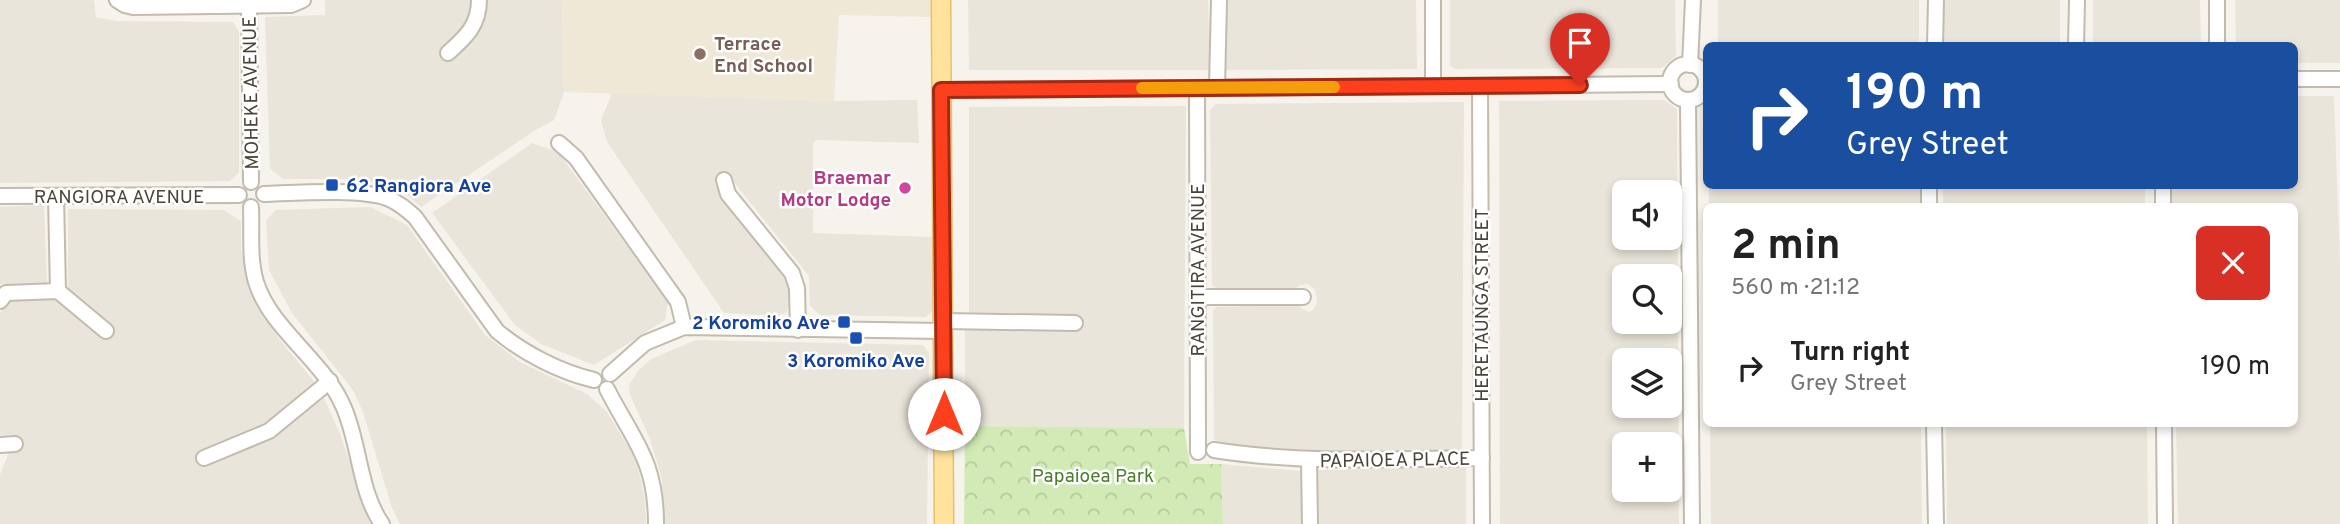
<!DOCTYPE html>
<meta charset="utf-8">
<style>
body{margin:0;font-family:Overpass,sans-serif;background:#f2f2f2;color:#222;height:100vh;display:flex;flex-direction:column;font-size:26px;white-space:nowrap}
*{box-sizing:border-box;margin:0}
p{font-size:23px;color:#767676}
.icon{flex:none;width:38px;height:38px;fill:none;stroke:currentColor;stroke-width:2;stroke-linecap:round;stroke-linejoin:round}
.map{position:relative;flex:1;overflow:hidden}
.sheet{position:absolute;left:1703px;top:203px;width:595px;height:224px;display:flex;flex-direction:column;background:#fff;border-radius:10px;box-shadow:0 4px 10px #0003}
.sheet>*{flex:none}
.top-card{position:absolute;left:1703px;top:42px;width:595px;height:147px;border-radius:10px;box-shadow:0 4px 10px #0003;background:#1a4fa0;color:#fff;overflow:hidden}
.buttons{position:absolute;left:1612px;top:180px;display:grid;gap:14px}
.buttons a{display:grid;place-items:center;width:70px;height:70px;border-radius:10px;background:#fff;box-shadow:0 4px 10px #0003;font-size:35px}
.pin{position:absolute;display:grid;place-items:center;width:60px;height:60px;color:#fff;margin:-72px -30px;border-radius:50% 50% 50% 0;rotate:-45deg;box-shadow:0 0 7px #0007}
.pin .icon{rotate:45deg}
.me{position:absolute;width:77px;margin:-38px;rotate:0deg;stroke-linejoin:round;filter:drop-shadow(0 0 5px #0008)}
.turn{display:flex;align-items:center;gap:24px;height:147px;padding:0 28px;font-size:32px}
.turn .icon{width:91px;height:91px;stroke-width:2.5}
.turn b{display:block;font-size:49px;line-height:60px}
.round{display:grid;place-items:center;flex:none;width:74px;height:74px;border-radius:10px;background:#f2f2f2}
.overview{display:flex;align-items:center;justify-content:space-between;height:119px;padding:0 28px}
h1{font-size:42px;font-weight:700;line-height:52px}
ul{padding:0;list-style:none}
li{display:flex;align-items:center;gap:21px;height:91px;padding:0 28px}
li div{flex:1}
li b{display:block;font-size:26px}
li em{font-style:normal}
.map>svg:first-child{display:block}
.residential{fill:#eae5da;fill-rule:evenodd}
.education{fill:#efe8d6}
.park{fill:url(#park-crowns)}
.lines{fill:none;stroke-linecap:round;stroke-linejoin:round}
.minor-casing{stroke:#c2bbae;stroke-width:18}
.major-casing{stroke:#e6c16a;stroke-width:21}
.minor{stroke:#fff;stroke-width:14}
.major{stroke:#ffe39c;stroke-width:18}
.route-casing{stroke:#a42913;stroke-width:18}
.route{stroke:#fc3f1d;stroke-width:12}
.slow{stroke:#f59e0b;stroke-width:12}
.education-dot{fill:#8d6e63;stroke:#fff;stroke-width:2.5}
.transit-dot{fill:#1a4fb4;stroke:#fff;stroke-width:2.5}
.hotel-dot{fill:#d1479c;stroke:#fff;stroke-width:2.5}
.labels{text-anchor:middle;stroke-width:5;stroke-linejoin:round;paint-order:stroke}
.education-label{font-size:19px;font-weight:bold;fill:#785e54;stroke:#fff;text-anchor:start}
.street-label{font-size:19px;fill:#4b4439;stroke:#fff}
.hotel-label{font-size:19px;font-weight:bold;fill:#b23c85;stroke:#fff;text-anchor:end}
.transit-label{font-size:19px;font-weight:bold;fill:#164399;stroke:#fff;text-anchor:start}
.park-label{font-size:19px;fill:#4a7f2a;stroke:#fff}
</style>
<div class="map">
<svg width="2340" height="524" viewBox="0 0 2340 524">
<defs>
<pattern id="park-crowns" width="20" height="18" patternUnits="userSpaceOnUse" patternTransform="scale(1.75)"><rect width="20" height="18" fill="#d2eab5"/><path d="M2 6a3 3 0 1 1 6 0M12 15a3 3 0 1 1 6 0" fill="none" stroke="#b6ca9c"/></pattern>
</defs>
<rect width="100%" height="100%" fill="#f6f3ec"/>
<!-- residential -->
<g class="residential">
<polygon points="0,0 94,0 96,17 116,21 233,22 239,32 239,172 230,181 0,183"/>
<polygon points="325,0 562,0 564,92 554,120 534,131 421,207 406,194 374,182 349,179 283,179 270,169 265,17 325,15"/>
<polygon points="968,0 1208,0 1210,70 969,70"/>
<polygon points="1221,0 1416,0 1417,69 1220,70"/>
<polygon points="1450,0 1675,0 1676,56 1662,68 1456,69 1450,66"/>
<rect x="1718" y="0" width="201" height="45"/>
<polygon points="1942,0 2060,0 2060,45 1942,46"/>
<polygon points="2093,0 2200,0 2201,45 2093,45"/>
<polygon points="2235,0 2340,0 2340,63 2294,63 2294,46 2236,45"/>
<polygon points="612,93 834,101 917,100 919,143 816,140 813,144 813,233 934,237 933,310 926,317 820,315 810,306 809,276 729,176 720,173 717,177 715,184 789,280 792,295 787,312 778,316 724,313 607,142 601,120"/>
<polygon points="2294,96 2334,96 2340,263 2340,524 2178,524 2176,424 2294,424 2294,206 2172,206 2172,186 2294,186"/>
<path d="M1664,100L1677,109L1679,524H1500L1499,101ZM1624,192H1670V238H1624ZM1624,276H1670V322H1624ZM1624,360H1670V406H1624ZM1624,444H1670V490H1624Z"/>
<polygon points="1464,102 1462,453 1364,454 1260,451 1214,440 1213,311 1216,307 1297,305 1308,312 1313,310 1317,302 1315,290 1308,284 1300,285 1292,291 1216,288 1212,285 1210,110 1216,104"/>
<polygon points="1186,106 1184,428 965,426 965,327 969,317 969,107"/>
<polygon points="532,143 558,152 668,302 665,320 594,365 541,344 515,325 432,213"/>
<rect x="1709" y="186" width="211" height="20"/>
<rect x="1943" y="186" width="202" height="20"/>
<polygon points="44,205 47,283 0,284 0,207"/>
<polygon points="370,207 407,225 485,335 520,362 587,394 607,412 636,459 645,500 646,524 400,524 392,508 363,412 353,390 292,313 269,270 266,220 276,210"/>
<polygon points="68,209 224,210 241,221 241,252 258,303 279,339 318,386 269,425 199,452 202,461 268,438 324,398 340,434 372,524 0,524 0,475 9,452 19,447 20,443 16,435 0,435 0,313 9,300 57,298 106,338 113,327 68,290"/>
<polygon points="696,340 923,345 929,353 927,524 663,524 662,479 650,439 630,395 629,385 638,371 651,359"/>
<polygon points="1710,424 1921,424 1922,524 1711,524"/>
<polygon points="1946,424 2147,424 2148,524 1947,524"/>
<polygon points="1221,464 1301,471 1302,524 1223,524"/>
<polygon points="1466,466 1466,524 1319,524 1317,470"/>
</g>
<!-- education -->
<polygon class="education" points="562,0 932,0 932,17 839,15 834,101 564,92"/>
<!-- park -->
<polygon class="park" points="965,426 1184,428 1190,464 1221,464 1223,524 964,524"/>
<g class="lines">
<defs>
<g id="minor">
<polyline points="117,0 125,5 133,7 291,5 303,0"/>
<polyline points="1433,0 1433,86"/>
<polyline points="249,5 251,182"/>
<polyline points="1935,46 1936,0"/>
<polyline points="2076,46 2077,0"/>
<polyline points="2217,46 2217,0"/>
<path d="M448,53C466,37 479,25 479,0"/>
<circle cx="1688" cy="82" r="18"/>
<polyline points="1690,65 1693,0"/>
<polyline points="2294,79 2340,79"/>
<polyline points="1480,86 1482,524"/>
<polyline points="1197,88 1198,452"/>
<polyline points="1217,88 1219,0"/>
<polyline points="941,90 1671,84"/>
<polyline points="1688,100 1692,524"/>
<polyline points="559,143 576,158 678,302 684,327"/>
<polyline points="724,180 728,194 792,273 797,288 798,330"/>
<polyline points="1929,186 1929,206"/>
<polyline points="2163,186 2163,206"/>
<path d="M264,194C295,193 360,188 387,198C398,202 406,209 415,217L497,331C523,353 560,372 594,380"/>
<polyline points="0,196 239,195"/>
<polyline points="56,196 58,291"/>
<path d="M251,207C252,232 249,258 256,282C271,330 324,360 344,408C360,445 359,491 382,524"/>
<polyline points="1197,297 1303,297"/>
<polyline points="0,301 6,293 58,291 106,331"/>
<polyline points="943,321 1075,323"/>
<polyline points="610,374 645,343 684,327 943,331"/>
<path d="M607,389C634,442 656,460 656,524"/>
<polyline points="1934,424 1936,524"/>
<polyline points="2164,424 2165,524"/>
<polyline points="0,445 15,444"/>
<path d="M1214,450C1303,464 1392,459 1482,458"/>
<polyline points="204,458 269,431 330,381"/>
<polyline points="1309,460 1310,524"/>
</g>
<polyline id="major" points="941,0 944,524"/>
</defs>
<!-- minor casing -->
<use href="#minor" class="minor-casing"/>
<!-- major casing -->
<use href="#major" class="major-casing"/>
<!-- minor -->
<use href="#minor" class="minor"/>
<!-- major -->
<use href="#major" class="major"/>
</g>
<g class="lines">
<defs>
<polyline id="route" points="944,414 941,90 1580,85"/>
</defs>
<!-- route casing -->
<use href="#route" class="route-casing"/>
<!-- route -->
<use href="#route" class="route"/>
<!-- slow -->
<polyline class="slow" points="1142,88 1334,87"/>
</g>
<!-- markers -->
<circle class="education-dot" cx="700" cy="54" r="7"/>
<g class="transit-dot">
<rect x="325" y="178" width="14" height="14" rx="3.5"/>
<rect x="837" y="315" width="14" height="14" rx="3.5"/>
<rect x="849" y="331" width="14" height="14" rx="3.5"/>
</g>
<circle class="hotel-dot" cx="905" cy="188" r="7"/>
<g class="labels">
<!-- education labels -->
<g class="education-label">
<text x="714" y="50">Terrace<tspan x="714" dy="22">End School</tspan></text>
</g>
<!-- street labels -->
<g class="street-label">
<text transform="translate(250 93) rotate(-91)" y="7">MOHEKE AVENUE</text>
<text x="119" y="203">RANGIORA AVENUE</text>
<text transform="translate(1197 270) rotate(-90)" y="7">RANGITIRA AVENUE</text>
<text transform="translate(1481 305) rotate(-90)" y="7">HERETAUNGA STREET</text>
<text transform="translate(1395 459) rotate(-1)" y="7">PAPAIOEA PLACE</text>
</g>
<!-- hotel labels -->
<g class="hotel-label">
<text x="891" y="184">Braemar<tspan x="891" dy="22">Motor Lodge</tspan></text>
</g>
<!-- transit labels -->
<g class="transit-label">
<text x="346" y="192">62 Rangiora Ave</text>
<text x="830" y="329" text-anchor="end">2 Koromiko Ave</text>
<text x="856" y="367" text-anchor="middle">3 Koromiko Ave</text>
</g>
<!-- park labels -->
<g class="park-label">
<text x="1093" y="482">Papaioea Park</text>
</g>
</g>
</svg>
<div class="buttons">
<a><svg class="icon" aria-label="sound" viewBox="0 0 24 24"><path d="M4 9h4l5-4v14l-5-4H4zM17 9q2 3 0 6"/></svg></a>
<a><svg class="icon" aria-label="search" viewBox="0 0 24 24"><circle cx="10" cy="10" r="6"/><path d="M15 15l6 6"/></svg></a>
<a><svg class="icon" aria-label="layers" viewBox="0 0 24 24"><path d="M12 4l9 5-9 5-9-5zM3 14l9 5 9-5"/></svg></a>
<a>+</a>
</div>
<div class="pin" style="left:1580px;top:85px;background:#d93025"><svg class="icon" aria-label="arrive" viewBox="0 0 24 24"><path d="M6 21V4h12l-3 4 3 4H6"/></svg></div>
<svg class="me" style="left:944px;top:414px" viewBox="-20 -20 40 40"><circle r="19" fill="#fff"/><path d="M0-13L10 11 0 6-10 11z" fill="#fc3f1d"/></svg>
<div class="top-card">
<div class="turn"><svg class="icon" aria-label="right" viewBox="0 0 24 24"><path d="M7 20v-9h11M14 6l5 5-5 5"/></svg><div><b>190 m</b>Grey Street</div></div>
</div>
<section class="sheet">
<div class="overview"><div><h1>2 min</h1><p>560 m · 21:12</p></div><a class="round" style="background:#d93025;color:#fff"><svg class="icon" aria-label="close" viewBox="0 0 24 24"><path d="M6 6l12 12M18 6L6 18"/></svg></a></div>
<ul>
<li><svg class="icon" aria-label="right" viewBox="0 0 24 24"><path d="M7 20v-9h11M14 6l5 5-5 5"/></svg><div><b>Turn right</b><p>Grey Street</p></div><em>190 m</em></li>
</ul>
</section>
</div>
